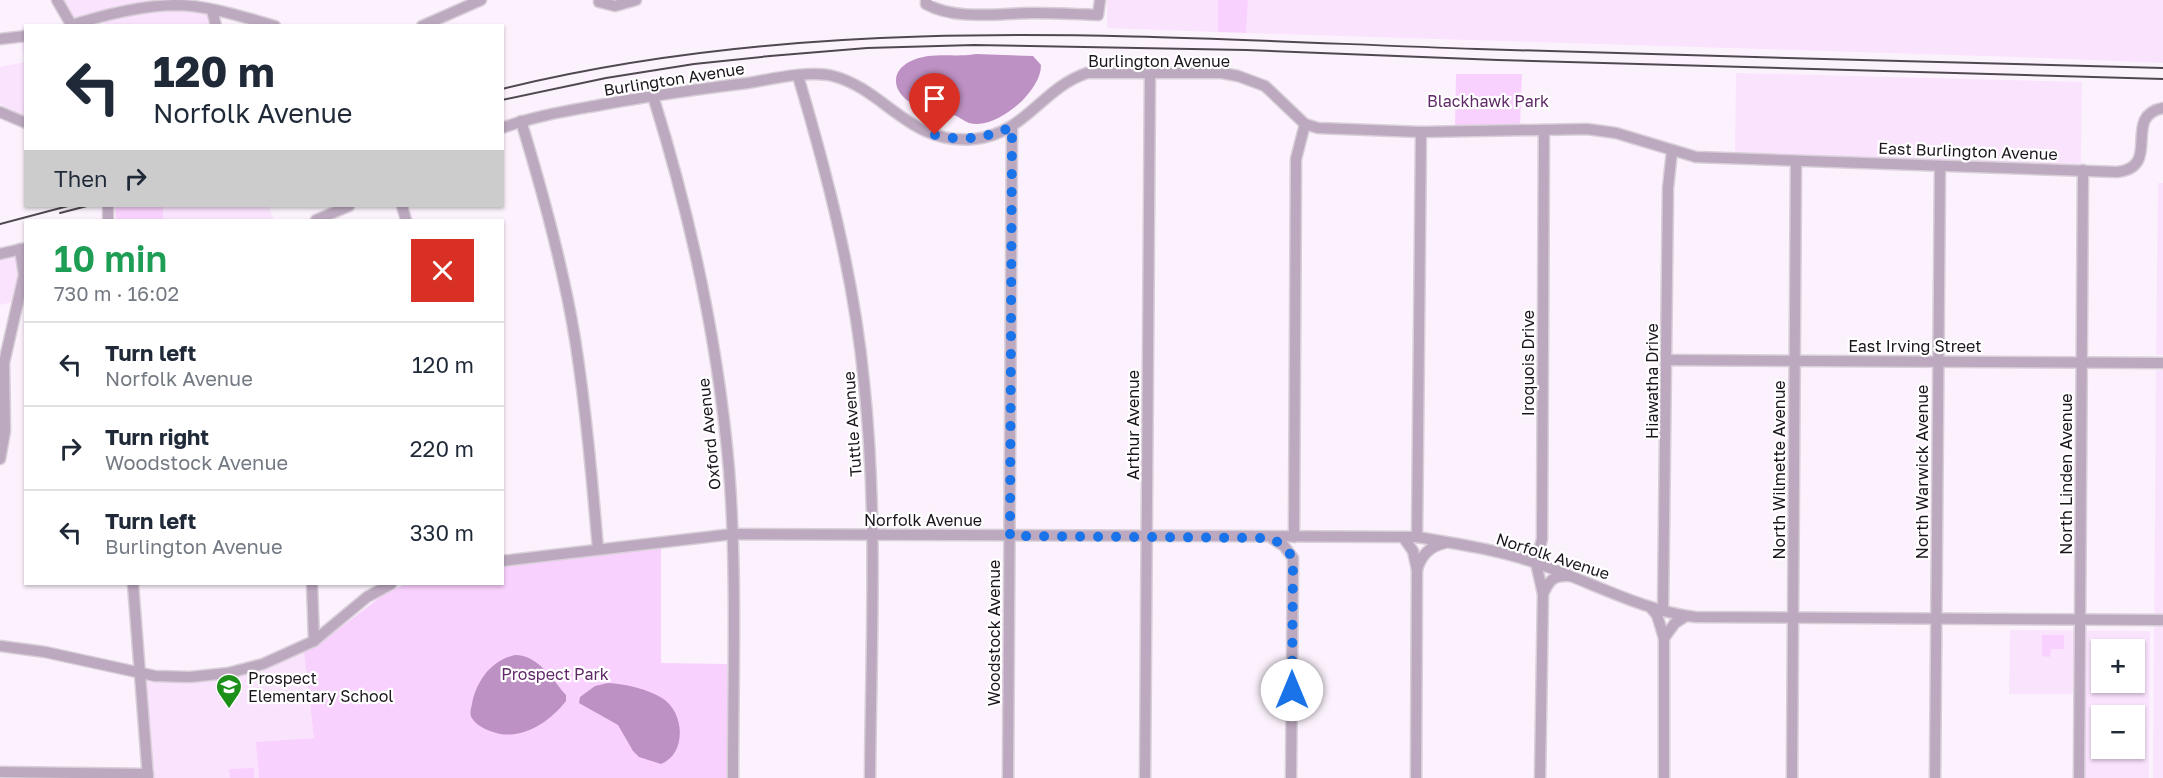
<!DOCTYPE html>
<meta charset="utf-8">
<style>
body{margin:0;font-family:"Golos Text",sans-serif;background:#f6f6f7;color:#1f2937;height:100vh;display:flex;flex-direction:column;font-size:22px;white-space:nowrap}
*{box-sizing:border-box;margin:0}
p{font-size:20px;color:#747a83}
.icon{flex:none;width:33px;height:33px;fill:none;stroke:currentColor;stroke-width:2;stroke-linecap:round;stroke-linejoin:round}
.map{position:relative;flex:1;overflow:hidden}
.side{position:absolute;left:24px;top:219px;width:480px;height:366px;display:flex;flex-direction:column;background:#fff;border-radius:0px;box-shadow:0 2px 4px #0004}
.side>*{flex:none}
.hud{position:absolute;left:24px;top:24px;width:480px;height:183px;border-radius:0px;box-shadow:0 2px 4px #0004;background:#fff;color:#1f2937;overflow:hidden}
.tools{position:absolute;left:2091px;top:639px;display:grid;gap:12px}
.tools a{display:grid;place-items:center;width:54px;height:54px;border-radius:0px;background:#fff;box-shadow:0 2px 4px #0004;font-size:30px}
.pin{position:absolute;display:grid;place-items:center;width:51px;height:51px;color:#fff;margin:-62px -26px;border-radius:50% 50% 50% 0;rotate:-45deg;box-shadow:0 0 6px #0007}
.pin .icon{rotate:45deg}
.me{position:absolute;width:66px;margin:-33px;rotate:0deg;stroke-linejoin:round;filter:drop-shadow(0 0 4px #0008)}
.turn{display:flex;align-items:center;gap:21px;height:126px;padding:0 30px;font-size:27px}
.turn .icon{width:78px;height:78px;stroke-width:2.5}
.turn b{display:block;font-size:42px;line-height:51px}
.then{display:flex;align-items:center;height:57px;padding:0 30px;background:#0003;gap:12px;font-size:22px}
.round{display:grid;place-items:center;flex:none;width:63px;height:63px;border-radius:0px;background:#f6f6f7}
.summary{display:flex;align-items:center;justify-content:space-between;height:102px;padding:0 30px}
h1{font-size:36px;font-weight:600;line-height:45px;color:#1e9e55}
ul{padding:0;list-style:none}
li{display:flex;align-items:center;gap:18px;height:84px;padding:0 30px;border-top:2px solid #e0e1e3}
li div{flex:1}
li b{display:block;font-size:22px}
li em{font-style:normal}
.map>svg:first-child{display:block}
.built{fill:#fae3fd;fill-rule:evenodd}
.green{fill:#f9d1fe}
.water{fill:#be91c4}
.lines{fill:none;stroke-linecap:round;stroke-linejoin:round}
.street-casing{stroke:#d8cfd9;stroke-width:13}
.street{stroke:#bca8bf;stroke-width:10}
.rail{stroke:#504851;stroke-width:2}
.route{stroke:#1a73e8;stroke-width:10;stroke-dasharray:0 18}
.labels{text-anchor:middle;stroke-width:4.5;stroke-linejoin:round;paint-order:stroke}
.street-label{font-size:16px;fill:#1d151e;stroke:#fff}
.park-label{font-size:16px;fill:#602968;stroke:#fff}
.poi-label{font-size:16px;fill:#1d151e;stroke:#fff;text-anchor:start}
</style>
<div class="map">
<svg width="2163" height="778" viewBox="0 0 2163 778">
<rect width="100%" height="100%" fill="#fcf2fd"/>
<!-- built -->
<g class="built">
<polygon points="60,0 175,0 73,21"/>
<polygon points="1107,0 1218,0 1218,32 1107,28"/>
<polygon points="1248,0 2163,0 2163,63 2018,57 1246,33"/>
<polygon points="156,9 211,12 214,26 104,26 105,19"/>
<polygon points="25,39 25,117 0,104 0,67 25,62 21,40"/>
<polygon points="1736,73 2082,82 2081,165 1735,157"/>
<polygon points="2158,183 2163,183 2163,355 2156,355"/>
<polygon points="163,206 269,206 274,220 163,220"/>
<polygon points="20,255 22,267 16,301 0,305 0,260"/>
<polygon points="2156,370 2163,370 2163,778 2153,778"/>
<path d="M2010,630L2150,631L2149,778H2084L2085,694H2009ZM2102,650H2134V682H2102ZM2102,716H2134V748H2102Z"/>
<polygon points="304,652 314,738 257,742 259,778 151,778 146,680 180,682 232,677 263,671"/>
</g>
<!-- green -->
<g class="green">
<polygon points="1218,0 1248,0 1246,33 1218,32"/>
<polygon points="1456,74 1522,74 1520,127 1455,127"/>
<polygon points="115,206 163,206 163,220 116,220"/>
<polygon points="661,546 661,663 727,664 727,778 259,778 256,742 314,738 304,652 335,632 384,594 406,584 502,584 503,566"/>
<polygon points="2042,635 2064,635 2064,649 2051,649 2050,657 2042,656"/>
<polygon points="254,768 254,778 230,778 229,769"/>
</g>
<!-- water -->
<g class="water">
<path d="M976,54L1033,56L1041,65C1041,79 1031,91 1022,101C1009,113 988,128 969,123C963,121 959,116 953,115C946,113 938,114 930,112C916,108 895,96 896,80C896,72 902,66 909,62C930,51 954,58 976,54Z"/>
<path d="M515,655C538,655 552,679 566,695V701C549,723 519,743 490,731C484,729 475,724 472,718C469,714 471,709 472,704C476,682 491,660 515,655Z"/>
<path d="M608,683C626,684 647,689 662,698C685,712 687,754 661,764L639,757L633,751L618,725L579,703L580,697L595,686Z"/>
</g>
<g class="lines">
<defs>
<g id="street">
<polyline points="57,0 72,26"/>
<polyline points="599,0 599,2 615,6 636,0"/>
<path d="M926,0V4C957,21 999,13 1033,13C1054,13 1076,14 1098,15L1100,0"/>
<polyline points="212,10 216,26"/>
<path d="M69,26C100,16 141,6 174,5C208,5 243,17 275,26"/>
<polyline points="422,26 481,0"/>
<polyline points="0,39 26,36"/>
<path d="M798,76C828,177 854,278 864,382C878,513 871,646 870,778"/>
<path d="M653,96C691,218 718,341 729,469C737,572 733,675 733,778"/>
<polyline points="0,112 26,123"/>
<path d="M521,121C543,193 563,265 575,339C586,409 592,479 598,549"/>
<path d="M502,128C534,116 567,111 600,105C649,96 698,89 748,83C772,79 809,70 833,76C886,90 910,146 975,139C1026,133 1042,88 1087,73H1222L1238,76L1265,86L1305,124L1318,128L1421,132L1587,129L1616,133L1696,157L2117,172C2163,167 2121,116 2163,108"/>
<polyline points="108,206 108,220"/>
<polyline points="402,206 406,220"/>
<polyline points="316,220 349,206"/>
<polyline points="0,254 26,248"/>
<polyline points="1667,360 2163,363"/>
<polyline points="0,459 5,431 4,363 24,275 20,249"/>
<polyline points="1294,537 1296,159 1305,124"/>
<polyline points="1403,537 1413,551 1417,570 1416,778"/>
<polyline points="1417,537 1421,132"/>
<polyline points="1273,539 1284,546 1293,558 1291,778"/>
<path d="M502,561L733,534L1417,537C1458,544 1500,550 1539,564C1589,581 1643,611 1695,617L2163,620"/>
<path d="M1417,570C1421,555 1430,546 1445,543"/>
<polyline points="133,584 148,778"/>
<polyline points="312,584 314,641"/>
<path d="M1543,594C1549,581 1553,575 1568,576"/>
<polyline points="1651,608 1657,615 1664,638 1664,778"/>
<polyline points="1663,611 1668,188 1672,151"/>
<polyline points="1664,638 1675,623 1686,616"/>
<polyline points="0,646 45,652 155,676 190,677 228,673 263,664 314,641 367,597 391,584"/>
<polyline points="0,772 148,774"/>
<polyline points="1008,778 1012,127"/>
<polyline points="1145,778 1150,72"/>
<polyline points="1540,778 1543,594 1536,563 1542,539 1544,130"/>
<polyline points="1792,778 1796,161"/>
<polyline points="1935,778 1940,166"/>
<polyline points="2079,778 2083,170"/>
</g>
</defs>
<!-- street casing -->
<use href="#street" class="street-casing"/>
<!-- street -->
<use href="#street" class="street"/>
<!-- rail -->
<g class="rail">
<path d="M502,89C822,10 1152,38 1477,49C1706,57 1934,61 2163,68"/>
<polyline points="502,100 606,78 694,64 770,56 867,48 974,45 1246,50 1498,60 2163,79"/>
<polyline points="60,213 87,206"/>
<polyline points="0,224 68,206"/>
</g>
</g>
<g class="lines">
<!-- route -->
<path class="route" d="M935,135C963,142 985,138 1012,127L1010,536L1271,538L1284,546L1293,558L1292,690"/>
</g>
<!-- icons -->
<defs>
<symbol id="school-pin" viewBox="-11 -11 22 30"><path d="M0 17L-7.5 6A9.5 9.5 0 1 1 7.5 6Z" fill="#1d901a" stroke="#fff"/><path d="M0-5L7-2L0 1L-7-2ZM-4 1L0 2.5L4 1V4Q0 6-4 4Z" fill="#fff"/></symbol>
</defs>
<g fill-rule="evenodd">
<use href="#school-pin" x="214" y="672" width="30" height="40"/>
</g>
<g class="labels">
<!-- street labels -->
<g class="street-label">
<text x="1159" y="67">Burlington Avenue</text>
<text transform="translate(674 79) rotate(-9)" y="6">Burlington Avenue</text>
<text transform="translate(1968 151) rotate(2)" y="6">East Burlington Avenue</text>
<text x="1915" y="352">East Irving Street</text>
<text transform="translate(1528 363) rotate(-90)" y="6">Iroquois Drive</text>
<text transform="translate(1652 381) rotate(-90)" y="6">Hiawatha Drive</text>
<text transform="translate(852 424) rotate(-94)" y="6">Tuttle Avenue</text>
<text transform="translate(1133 425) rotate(-90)" y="6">Arthur Avenue</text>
<text transform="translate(709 434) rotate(-96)" y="6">Oxford Avenue</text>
<text transform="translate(1779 470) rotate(-90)" y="6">North Wilmette Avenue</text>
<text transform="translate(1922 472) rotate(-90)" y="6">North Warwick Avenue</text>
<text transform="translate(2066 474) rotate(-90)" y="6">North Linden Avenue</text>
<text x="923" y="526">Norfolk Avenue</text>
<text transform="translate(1553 556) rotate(18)" y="6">Norfolk Avenue</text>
<text transform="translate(994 633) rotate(-90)" y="6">Woodstock Avenue</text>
</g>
<!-- park labels -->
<g class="park-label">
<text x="1488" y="107">Blackhawk Park</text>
<text x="555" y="680">Prospect Park</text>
</g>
<!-- poi labels -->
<g class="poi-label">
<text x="248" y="684">Prospect<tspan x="248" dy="18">Elementary School</tspan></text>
</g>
</g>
</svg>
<div class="tools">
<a>+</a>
<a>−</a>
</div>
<div class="pin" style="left:935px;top:135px;background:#d93025"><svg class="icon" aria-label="arrive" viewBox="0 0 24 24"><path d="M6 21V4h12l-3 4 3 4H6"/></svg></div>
<svg class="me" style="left:1292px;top:690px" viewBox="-20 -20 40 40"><circle r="19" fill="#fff"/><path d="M0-13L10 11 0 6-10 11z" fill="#1a73e8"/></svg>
<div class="hud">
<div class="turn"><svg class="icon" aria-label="left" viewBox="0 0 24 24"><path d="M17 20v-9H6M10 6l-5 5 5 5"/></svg><div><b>120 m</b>Norfolk Avenue</div></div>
<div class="then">Then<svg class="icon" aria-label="right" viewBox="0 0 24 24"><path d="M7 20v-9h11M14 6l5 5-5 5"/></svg></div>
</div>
<section class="side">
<div class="summary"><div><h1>10 min</h1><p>730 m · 16:02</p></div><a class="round" style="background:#d93025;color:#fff"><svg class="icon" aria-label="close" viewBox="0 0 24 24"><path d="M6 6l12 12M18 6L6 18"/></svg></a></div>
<ul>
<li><svg class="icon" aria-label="left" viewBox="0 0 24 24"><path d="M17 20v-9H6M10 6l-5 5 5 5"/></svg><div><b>Turn left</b><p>Norfolk Avenue</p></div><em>120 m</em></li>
<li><svg class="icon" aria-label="right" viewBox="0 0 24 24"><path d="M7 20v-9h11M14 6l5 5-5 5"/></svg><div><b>Turn right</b><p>Woodstock Avenue</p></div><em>220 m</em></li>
<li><svg class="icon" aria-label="left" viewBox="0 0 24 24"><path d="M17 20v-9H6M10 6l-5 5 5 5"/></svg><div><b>Turn left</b><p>Burlington Avenue</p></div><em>330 m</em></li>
</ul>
</section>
</div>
